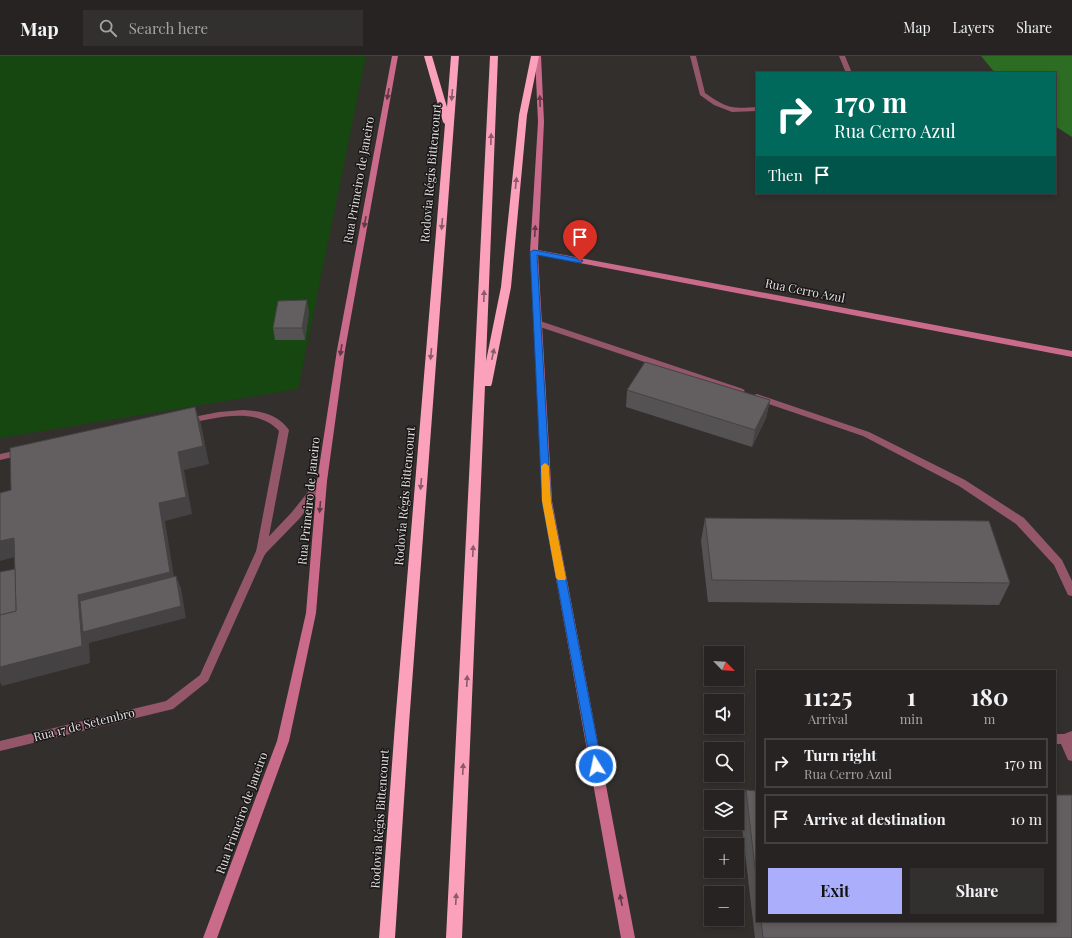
<!DOCTYPE html>
<meta charset="utf-8">
<style>
body{margin:0;font-family:"Playfair Display",serif;background:#322f2f;color:#f1f3f6;height:100vh;display:flex;flex-direction:column;font-size:15px;white-space:nowrap}
*{box-sizing:border-box;margin:0}
p{font-size:13px;color:#a4a4a5}
.icon{flex:none;width:22px;height:22px;fill:none;stroke:currentColor;stroke-width:2;stroke-linecap:round;stroke-linejoin:round}
.map{position:relative;flex:1;overflow:hidden}
.details{position:absolute;left:756px;top:614px;width:300px;height:252px;display:flex;flex-direction:column;background:#262322;border-radius:0px;box-shadow:0 2px 6px #0003,0 0 0 1px #424040}
.details>*{flex:none}
.top-card{position:absolute;left:756px;top:16px;width:300px;height:122px;border-radius:0px;box-shadow:0 2px 6px #0003,0 0 0 1px #424040;background:#00695c;color:#fff;overflow:hidden}
.needle{width:26px;rotate:115deg}
.fabs{position:absolute;left:704px;top:590px;display:grid;gap:8px}
.fabs a{display:grid;place-items:center;width:40px;height:40px;border-radius:0px;background:#262322;box-shadow:0 2px 6px #0003,0 0 0 1px #424040;font-size:20px}
.pin{position:absolute;display:grid;place-items:center;width:34px;height:34px;color:#fff;margin:-41px -17px;border-radius:50% 50% 50% 0;rotate:-45deg;box-shadow:0 0 4px #0007}
.pin .icon{rotate:45deg}
.me{position:absolute;width:44px;margin:-22px;rotate:350deg;stroke-linejoin:round;filter:drop-shadow(0 0 3px #0008)}
.turn{display:flex;align-items:center;gap:14px;height:84px;padding:0 12px;font-size:18px}
.turn .icon{width:52px;height:52px;stroke-width:2.5}
.turn b{display:block;font-size:28px;line-height:34px}
.then{display:flex;align-items:center;height:38px;padding:0 12px;background:#0003;gap:8px;font-size:15px}
.eta{display:flex;justify-content:space-evenly;align-items:center;height:68px;text-align:center}
.eta b{font-size:24px;font-weight:700;line-height:28px}
.action{display:flex;gap:8px;margin-top:auto;padding:8px 12px}
.action a{flex:1;height:46px;border-radius:0px;background:#abaffb;color:#111;font-size:16px;font-weight:700;line-height:46px;text-align:center}
.action a+a{background:#322f2f;color:#f1f3f6}
ul{padding:0;list-style:none}
li{display:flex;align-items:center;gap:12px;height:50px;margin:0 8px 6px;padding:0 4px;border:2px solid #424040;border-radius:0px}
li div{flex:1}
li b{display:block;font-size:15px}
li em{font-style:normal}
header{display:flex;align-items:center;gap:24px;box-sizing:border-box;height:56px;padding:0 20px;background:#262322;border-bottom:1px solid #424040}
header strong{font-size:19px}
nav{display:flex;gap:22px;margin-inline-start:auto;font-size:14px}
.search{width:280px;height:36px;background:#322f2f;display:flex;align-items:center;gap:10px;box-sizing:border-box;padding:0 14px;border-radius:0px;color:#a4a4a5;font-size:15px}
.map>svg:first-child{display:block}
.green{fill:#164710}
.forest{fill:#2c6d23}
.lines{fill:none;stroke-linecap:round;stroke-linejoin:round}
.lane{fill:#94576a;fill-rule:evenodd}
.street{fill:#94576a;fill-rule:evenodd}
.secondary{fill:#cb6b8b;fill-rule:evenodd}
.highway{fill:#fba1bc;fill-rule:evenodd}
.wall{fill:#555253}
.shaded-wall{fill:#454244}
.building{fill:#635f61;stroke:#454244}
.oneway{fill:#603945}
.oneway2{fill:#8a5c6a}
.route{fill:#1a73e8;stroke:#114b97}
.slow{fill:#f59e0b}
.labels{text-anchor:middle;stroke-width:3;stroke-linejoin:round;paint-order:stroke}
.street-label{font-size:12px;fill:#e1dedd;stroke:#191717}
</style>
<header>
<strong>Map</strong>
<div class="search"><svg class="icon" aria-label="search" viewBox="0 0 24 24"><circle cx="10" cy="10" r="6"/><path d="M15 15l6 6"/></svg>Search here</div>
<nav><a>Map</a><a>Layers</a><a>Share</a></nav>
</header>
<div class="map">
<svg width="1072" height="882" viewBox="0 0 1072 882">
<rect width="100%" height="100%" fill="#322f2d"/>
<!-- green -->
<polygon class="green" points="0,0 366,0 298,333 0,382"/>
<!-- forest -->
<polygon class="forest" points="981,0 1072,0 1072,81 1055,70 1055,17 995,17"/>
<g class="lines">
<!-- lane -->
<g class="lane">
<path d="M690,0H696L705,37C727,52 731,53 757,51V55L732,56L714,49L700,39Z"/>
<polygon points="839,0 845,0 852,17 846,17"/>
<polygon points="537,264 743,333 745,335 740,338 737,337 534,269 533,267"/>
<polygon points="757,338 869,376 965,424 1024,462 1062,504 1072,525 1072,540 1068,539 1054,509 1016,468 959,430 863,380 754,343 752,341 754,339"/>
<path d="M243,354C261,355 278,358 289,374L266,496L265,499H257L256,496L279,375C257,350 215,362 186,368L181,365L183,363L219,356Z"/>
<polygon points="23,393 28,396 26,398 0,404 0,398"/>
<polygon points="1072,675 1072,705 1068,704 1061,688 1055,688 1055,678 1064,678"/>
</g>
<!-- street -->
<polygon class="street" points="322,421 327,425 325,428 300,462 265,498 208,625 173,653 169,654 0,695 0,685 166,645 200,619 257,493 292,456 319,422"/>
<!-- secondary -->
<g class="secondary">
<polygon points="392,0 398,0 345,294 327,425 316,557 289,685 217,882 203,882 277,685 306,557 317,425 337,294"/>
<polygon points="535,0 541,0 544,66 538,194 1072,295 1072,301 538,199 552,445 635,882 621,882 542,445 530,196 538,66"/>
</g>
<!-- highway -->
<g class="highway">
<polygon points="424,0 432,0 447,51 451,0 459,0 409,668 395,882 379,882 395,668 445,68 443,66"/>
<polygon points="490,0 498,0 486,305 501,231 519,59 531,0 539,0 527,59 511,231 492,327 491,330 485,330 462,882 446,882"/>
</g>
</g>
<!-- wall -->
<g class="wall">
<polygon points="309,256 305,284 275,284 273,272"/>
<polygon points="627,334 770,344 766,362 752,391 626,351"/>
<polygon points="705,462 1010,527 999,549 708,546 701,485"/>
<polygon points="746,734 757,735 757,865 1055,865 1072,882 755,882 740,754"/>
</g>
<!-- shaded-wall -->
<g class="shaded-wall">
<polygon points="307,244 309,256 305,284 302,272"/>
<polygon points="770,344 766,362 752,391 755,374"/>
<polygon points="195,351 201,368 209,408 184,414 192,458 165,465 176,533 176,520 181,532 186,562 89,587 90,607 2,630 0,626 0,611 159,447"/>
<polygon points="14,482 23,499 0,505 0,485"/>
</g>
<!-- building -->
<g class="building">
<polygon points="307,244 302,272 273,272 278,245"/>
<polygon points="645,306 770,344 755,374 627,334"/>
<polygon points="195,351 203,390 178,396 186,441 159,447 170,516 78,539 82,590 0,611 0,559 16,555 14,482 0,485 0,437 11,434 10,392"/>
<polygon points="705,462 989,465 1010,527 712,524"/>
<polygon points="15,513 16,555 0,559 0,516"/>
<polygon points="176,520 181,550 83,576 80,545"/>
<polygon points="746,734 757,735 757,829"/>
<polygon points="1055,739 1072,739 1072,882 763,882 761,865 1055,865"/>
</g>
<!-- one-way arrows -->
<defs><path id="oneway-solid" d="M-6-.8H1V-3.2L6.5 0L1 3.2V.8H-6Z"/></defs>
<g class="oneway">
<use href="#oneway-solid" transform="translate(388 38) rotate(100)"/>
<use href="#oneway-solid" transform="translate(540 45) rotate(-92)"/>
<use href="#oneway-solid" transform="translate(365 166) rotate(100)"/>
<use href="#oneway-solid" transform="translate(535 175) rotate(-87)"/>
<use href="#oneway-solid" transform="translate(341 294) rotate(99)"/>
<use href="#oneway-solid" transform="translate(320 451) rotate(95)"/>
<use href="#oneway-solid" transform="translate(621 844) rotate(-101)"/>
</g>
<g class="oneway2">
<use href="#oneway-solid" transform="translate(452 39) rotate(95)"/>
<use href="#oneway-solid" transform="translate(491 83) rotate(-88)"/>
<use href="#oneway-solid" transform="translate(516 127) rotate(-84)"/>
<use href="#oneway-solid" transform="translate(442 168) rotate(95)"/>
<use href="#oneway-solid" transform="translate(484 240) rotate(-88)"/>
<use href="#oneway-solid" transform="translate(431 298) rotate(95)"/>
<use href="#oneway-solid" transform="translate(493 298) rotate(-78)"/>
<use href="#oneway-solid" transform="translate(421 428) rotate(95)"/>
<use href="#oneway-solid" transform="translate(473 495) rotate(-87)"/>
<use href="#oneway-solid" transform="translate(467 625) rotate(-87)"/>
<use href="#oneway-solid" transform="translate(463 713) rotate(-87)"/>
<use href="#oneway-solid" transform="translate(456 843) rotate(-87)"/>
</g>
<!-- route -->
<polygon class="route" points="534,194 580,203 583,205 580,207 537,199 551,445 602,710 600,714 596,715 592,714 591,710 542,445 530,196"/>
<!-- slow -->
<polygon class="slow" points="545,407 549,410 551,445 566,522 565,524 558,524 556,522 542,445 541,410"/>
<g class="labels">
<!-- street labels -->
<g class="street-label">
<text transform="translate(431 117) rotate(-85)" y="4">Rodovia Régis Bittencourt</text>
<text transform="translate(359 124) rotate(-80)" y="4">Rua Primeiro de Janeiro</text>
<text transform="translate(805 235) rotate(11)" y="4">Rua Cerro Azul</text>
<text transform="translate(405 440) rotate(-85)" y="4">Rodovia Régis Bittencourt</text>
<text transform="translate(309 445) rotate(-84)" y="4">Rua Primeiro de Janeiro</text>
<text transform="translate(84 669) rotate(-14)" y="4">Rua 17 de Setembro</text>
<text transform="translate(242 757) rotate(-70)" y="4">Rua Primeiro de Janeiro</text>
<text transform="translate(380 763) rotate(-86)" y="4">Rodovia Régis Bittencourt</text>
</g>
</g>
</svg>
<div class="fabs">
<a><svg class="needle" viewBox="-14 -14 28 28"><path d="M0-13l5 13h-10z" fill="#e53935"/><path d="M0 13l5-13h-10z" fill="#a4a4a5"/></svg></a>
<a><svg class="icon" aria-label="sound" viewBox="0 0 24 24"><path d="M4 9h4l5-4v14l-5-4H4zM17 9q2 3 0 6"/></svg></a>
<a><svg class="icon" aria-label="search" viewBox="0 0 24 24"><circle cx="10" cy="10" r="6"/><path d="M15 15l6 6"/></svg></a>
<a><svg class="icon" aria-label="layers" viewBox="0 0 24 24"><path d="M12 4l9 5-9 5-9-5zM3 14l9 5 9-5"/></svg></a>
<a>+</a>
<a>−</a>
</div>
<div class="pin" style="left:580px;top:205px;background:#d93025"><svg class="icon" aria-label="arrive" viewBox="0 0 24 24"><path d="M6 21V4h12l-3 4 3 4H6"/></svg></div>
<svg class="me" style="left:596px;top:710px" viewBox="-20 -20 40 40"><circle r="17" fill="#1a73e8" stroke="#fff" stroke-width="3"/><path d="M0-11L8 9 0 5-8 9z" fill="#fff"/></svg>
<div class="top-card">
<div class="turn"><svg class="icon" aria-label="right" viewBox="0 0 24 24"><path d="M7 20v-9h11M14 6l5 5-5 5"/></svg><div><b>170 m</b>Rua Cerro Azul</div></div>
<div class="then">Then<svg class="icon" aria-label="arrive" viewBox="0 0 24 24"><path d="M6 21V4h12l-3 4 3 4H6"/></svg></div>
</div>
<section class="details">
<div class="eta">
<div><b>11:25</b><p>Arrival</p></div>
<div><b>1</b><p>min</p></div>
<div><b>180</b><p>m</p></div>
</div>
<ul>
<li><svg class="icon" aria-label="right" viewBox="0 0 24 24"><path d="M7 20v-9h11M14 6l5 5-5 5"/></svg><div><b>Turn right</b><p>Rua Cerro Azul</p></div><em>170 m</em></li>
<li><svg class="icon" aria-label="arrive" viewBox="0 0 24 24"><path d="M6 21V4h12l-3 4 3 4H6"/></svg><div><b>Arrive at destination</b></div><em>10 m</em></li>
</ul>
<div class="action"><a>Exit</a><a>Share</a></div>
</section>
</div>
